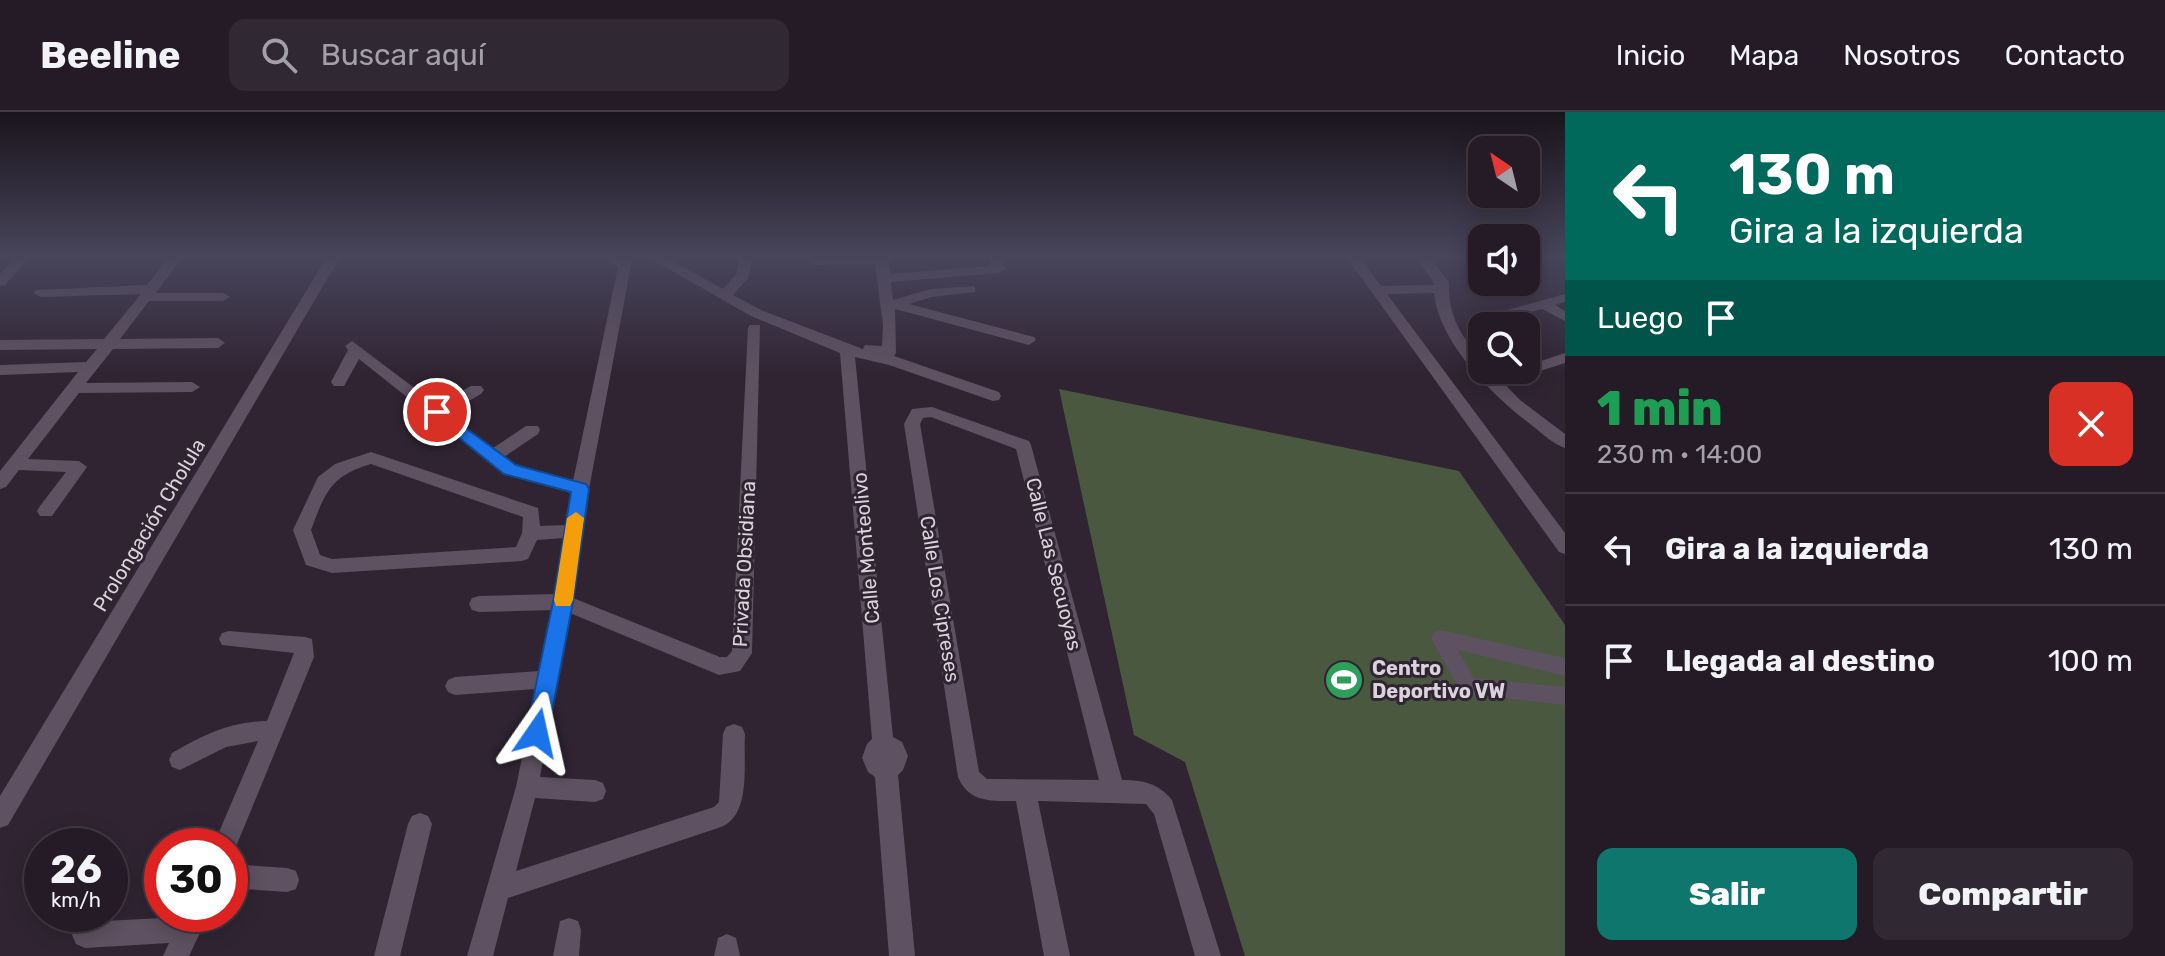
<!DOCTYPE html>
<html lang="es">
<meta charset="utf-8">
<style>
body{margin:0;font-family:Rubik,sans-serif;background:#302832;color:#f1f3f6;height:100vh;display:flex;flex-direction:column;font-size:30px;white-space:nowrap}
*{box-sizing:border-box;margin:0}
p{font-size:26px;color:#a3a1a7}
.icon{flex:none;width:44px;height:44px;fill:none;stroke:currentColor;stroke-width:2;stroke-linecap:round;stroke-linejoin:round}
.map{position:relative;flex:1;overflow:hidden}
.side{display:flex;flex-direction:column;background:#241b26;width:600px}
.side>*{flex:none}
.top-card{background:#00695c;color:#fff;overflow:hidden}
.needle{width:52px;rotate:325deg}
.fabs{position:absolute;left:1468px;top:24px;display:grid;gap:16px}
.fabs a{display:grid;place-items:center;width:72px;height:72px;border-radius:16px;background:#241b26;box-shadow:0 4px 20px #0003,0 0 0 2px #413943;font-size:40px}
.speed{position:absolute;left:24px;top:716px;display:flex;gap:16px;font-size:40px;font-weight:700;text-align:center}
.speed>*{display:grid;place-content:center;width:104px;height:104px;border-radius:50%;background:#241b26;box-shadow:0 4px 20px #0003,0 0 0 2px #413943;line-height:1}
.speed small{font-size:20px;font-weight:400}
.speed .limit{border:12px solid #d22;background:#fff;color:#111}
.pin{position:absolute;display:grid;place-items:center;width:68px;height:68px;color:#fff;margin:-34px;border:4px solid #fff;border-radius:50%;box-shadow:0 2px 8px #0007}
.me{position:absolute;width:88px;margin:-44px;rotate:11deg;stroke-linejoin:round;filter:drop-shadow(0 0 6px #0008)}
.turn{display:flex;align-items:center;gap:28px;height:168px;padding:0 32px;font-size:36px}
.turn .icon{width:104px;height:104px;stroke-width:2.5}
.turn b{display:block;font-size:56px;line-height:68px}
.then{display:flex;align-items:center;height:76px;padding:0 32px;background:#0003;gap:16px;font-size:30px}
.round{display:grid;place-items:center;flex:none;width:84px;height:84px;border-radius:16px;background:#302832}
.head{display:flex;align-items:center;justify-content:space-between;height:136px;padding:0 32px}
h1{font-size:48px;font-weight:800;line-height:60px;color:#1e9e55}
.primary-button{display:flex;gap:16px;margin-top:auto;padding:16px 32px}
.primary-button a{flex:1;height:92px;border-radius:16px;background:#0f766e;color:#fff;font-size:32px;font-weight:800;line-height:92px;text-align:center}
.primary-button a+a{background:#302832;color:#f1f3f6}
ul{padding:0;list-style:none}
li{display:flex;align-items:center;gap:24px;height:112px;padding:0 32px;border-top:2px solid #413943}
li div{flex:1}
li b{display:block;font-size:30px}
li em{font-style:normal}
header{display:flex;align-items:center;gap:48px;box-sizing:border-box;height:112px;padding:0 40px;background:#241b26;border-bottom:2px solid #413943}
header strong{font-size:38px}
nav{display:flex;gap:44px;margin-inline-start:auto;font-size:28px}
.search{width:560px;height:72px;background:#302832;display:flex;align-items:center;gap:20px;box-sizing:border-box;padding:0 28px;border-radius:16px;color:#a3a1a7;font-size:30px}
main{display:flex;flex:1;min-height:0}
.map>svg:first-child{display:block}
.green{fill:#4a5840}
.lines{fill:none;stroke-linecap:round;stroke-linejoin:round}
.minor{fill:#5e5161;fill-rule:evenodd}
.route{fill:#1a73e8;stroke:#114b97;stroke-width:2}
.slow{fill:#f59e0b}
.labels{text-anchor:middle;stroke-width:6;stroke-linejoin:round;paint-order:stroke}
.street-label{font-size:20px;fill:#dad3dc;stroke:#302433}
.poi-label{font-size:20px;font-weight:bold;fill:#dad3dc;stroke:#302433;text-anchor:start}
</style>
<header>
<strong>Beeline</strong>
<div class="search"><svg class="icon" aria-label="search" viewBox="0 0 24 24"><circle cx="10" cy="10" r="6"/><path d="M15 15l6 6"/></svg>Buscar aquí</div>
<nav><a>Inicio</a><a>Mapa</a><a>Nosotros</a><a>Contacto</a></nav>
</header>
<main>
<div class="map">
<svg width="1565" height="844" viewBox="0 0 1565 844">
<rect width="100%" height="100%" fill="#302433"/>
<!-- green -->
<polygon class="green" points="1059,277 1459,359 1565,513 1565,844 1245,844 1185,650 1134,623"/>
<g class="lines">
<!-- minor -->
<g class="minor">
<polygon points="17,143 31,143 5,173 0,174 0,162"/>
<polygon points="171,143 184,143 156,181 223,181 230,185 223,189 149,189 120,227 218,226 225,231 218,236 113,237 86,271 192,270 200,275 192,280 79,281 28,347 79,349 87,355 52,404 40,404 37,399 40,394 66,360 19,358 6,375 0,377 0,359 78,260 0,263 0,253 86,250 97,237 0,238 0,228 104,227 141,182 41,185 34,181 36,178 147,173"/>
<polygon points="328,143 341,143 8,713 0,716 0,684"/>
<path d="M600,143H633L589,377L573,486L720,545H727L732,539L748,216L750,213H760L752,541L740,559L719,563L570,501L540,665L595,668L603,671L606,679L603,687L595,690L535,686L516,759L714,695L719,690L723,622L726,615L734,612L742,615L745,622C743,650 752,703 721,715L508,786L493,844H467L516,675L536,577L455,583L448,580L445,574L448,568L455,565L539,559L552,498L479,500L472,498L469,492L472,486L479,484L555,482L564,426L537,428L528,447L522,449L332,461L306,453L293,418L318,365L335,352L371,340L538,396L540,414L566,413L571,381L504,362L359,247L344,274H334L331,270L348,238L345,234L352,229L437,293L471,274H481L484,278L481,282L448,301L493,336L526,314H538L540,318L538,322L504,345L516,353L573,369L618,155ZM371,352L523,405L522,421L516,435L332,447L320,443L311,418C325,381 330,364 371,352Z"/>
<polygon points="644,143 661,143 723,177 737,161 739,143 753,143 748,166 733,183 761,198 863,237 865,233 882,234 883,213 875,152 814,153 807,149 809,146 886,144 893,148 888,151 890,162 991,154 989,143 1002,143 1005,157 998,161 891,170 893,188 931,177 975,174 975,180 932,185 909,192 1034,225 1036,228 1029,233 895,197 896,241 894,244 999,280 1001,284 999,288 993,289 889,253 855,245 893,625 902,630 908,644 903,658 898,663 915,844 889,844 875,665 868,660 862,646 867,632 872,627 840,241 751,204"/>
<path d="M1345,143H1358L1381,174L1435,173L1415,143H1428L1449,170C1448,191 1453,208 1464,225C1472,236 1482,244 1482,258H1491L1520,288L1565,322V336C1553,332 1543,322 1534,315C1495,286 1439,232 1434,181L1387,182L1565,421V442L1559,440Z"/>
<polygon points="1565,182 1565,190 1555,193 1565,199 1565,209 1542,197 1498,209 1491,205 1493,202"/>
<polygon points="1565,241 1565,251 1537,260 1529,255 1532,252"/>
<path d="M932,295L1029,329L1031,333L1122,668C1143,668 1158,671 1172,688L1221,844H1195L1154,702L1146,692L1038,689L1070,844H1044L1016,689C991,689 969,691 958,665L904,312L912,297ZM931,305L1016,337L1099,668L987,667L979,660L920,312L923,306Z"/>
<polygon points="1441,518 1565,546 1565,564 1458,538 1474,566 1565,575 1565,593 1461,581 1431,526 1434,520"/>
<path d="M229,519L305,525L312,527L314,545L233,742L230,744V734H213L258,629L226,635L180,658L172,655L169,648L172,641C202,623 232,609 267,609L294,541L222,533L219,527L222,521Z"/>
<polygon points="420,701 428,704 432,712 400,844 374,844 408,712 412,704"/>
<polygon points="230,752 287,756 296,759 299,768 296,777 287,780 230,776"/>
<polygon points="184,802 209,802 189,844 163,844 169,831 85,836 76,832 72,823 76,814 85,810 182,805"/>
<polygon points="569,806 578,809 581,818 579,844 553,844 560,809"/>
<polygon points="727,822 736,826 740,844 714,844 718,826"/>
</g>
</g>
<!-- sky -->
<linearGradient id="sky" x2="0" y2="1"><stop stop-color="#1a141c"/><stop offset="0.55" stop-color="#48455b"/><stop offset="1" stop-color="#48455b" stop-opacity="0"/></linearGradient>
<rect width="1565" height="262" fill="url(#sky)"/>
<!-- route -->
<polygon class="route" points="437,295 516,353 586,372 589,377 573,490 548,621 544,628 537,631 529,628 526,621 553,490 571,380 504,362 432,304 432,296"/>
<!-- slow -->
<polygon class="slow" points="576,400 584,406 573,488 570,494 556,494 554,488 567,406"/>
<!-- icons -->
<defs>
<symbol id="stadium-disc" viewBox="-11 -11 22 22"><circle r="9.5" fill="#2e9e5b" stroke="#302433"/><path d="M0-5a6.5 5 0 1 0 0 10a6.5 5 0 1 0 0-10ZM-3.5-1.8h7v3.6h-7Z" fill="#fff"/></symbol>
</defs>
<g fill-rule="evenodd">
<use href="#stadium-disc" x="1322" y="546" width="44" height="44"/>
</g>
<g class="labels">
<!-- street labels -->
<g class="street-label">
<text transform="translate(149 413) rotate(-59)" y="7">Prolongación Cholula</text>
<text transform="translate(866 436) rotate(-95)" y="7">Calle Monteolivo</text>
<text transform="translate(744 452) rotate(-87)" y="7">Privada Obsidiana</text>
<text transform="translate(1054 452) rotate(76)" y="7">Calle Las Secuoyas</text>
<text transform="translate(940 487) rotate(81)" y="7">Calle Los Cipreses</text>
</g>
<!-- poi labels -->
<g class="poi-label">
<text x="1372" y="563">Centro<tspan x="1372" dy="23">Deportivo VW</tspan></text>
</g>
</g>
</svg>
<div class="fabs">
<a><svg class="needle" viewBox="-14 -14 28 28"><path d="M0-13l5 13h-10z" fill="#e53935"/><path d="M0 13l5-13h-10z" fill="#a3a1a7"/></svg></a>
<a><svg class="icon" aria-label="sound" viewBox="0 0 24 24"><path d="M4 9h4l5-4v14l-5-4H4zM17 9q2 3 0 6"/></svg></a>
<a><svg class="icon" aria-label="search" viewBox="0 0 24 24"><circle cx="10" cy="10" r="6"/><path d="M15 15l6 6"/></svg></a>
</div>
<div class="speed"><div>26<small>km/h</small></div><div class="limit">30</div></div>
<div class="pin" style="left:437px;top:300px;background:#d93025"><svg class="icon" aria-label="arrive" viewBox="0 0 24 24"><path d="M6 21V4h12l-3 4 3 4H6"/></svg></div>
<svg class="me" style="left:537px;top:621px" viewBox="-20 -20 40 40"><path d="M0-17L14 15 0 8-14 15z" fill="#1a73e8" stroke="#fff" stroke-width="4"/></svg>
</div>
<section class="side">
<div class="top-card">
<div class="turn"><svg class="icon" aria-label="left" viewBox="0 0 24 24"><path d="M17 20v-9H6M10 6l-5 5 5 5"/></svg><div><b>130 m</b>Gira a la izquierda</div></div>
<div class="then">Luego<svg class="icon" aria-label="arrive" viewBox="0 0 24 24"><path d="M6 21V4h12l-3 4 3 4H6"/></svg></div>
</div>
<div class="head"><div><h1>1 min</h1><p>230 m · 14:00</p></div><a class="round" style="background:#d93025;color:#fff"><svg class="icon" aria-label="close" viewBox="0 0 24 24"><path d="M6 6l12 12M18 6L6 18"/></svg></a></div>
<ul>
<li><svg class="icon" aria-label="left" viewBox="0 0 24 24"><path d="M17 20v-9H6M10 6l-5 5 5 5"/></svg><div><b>Gira a la izquierda</b></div><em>130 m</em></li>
<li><svg class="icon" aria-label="arrive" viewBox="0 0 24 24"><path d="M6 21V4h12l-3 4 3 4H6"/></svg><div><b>Llegada al destino</b></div><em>100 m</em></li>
</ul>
<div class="primary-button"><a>Salir</a><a>Compartir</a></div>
</section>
</main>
